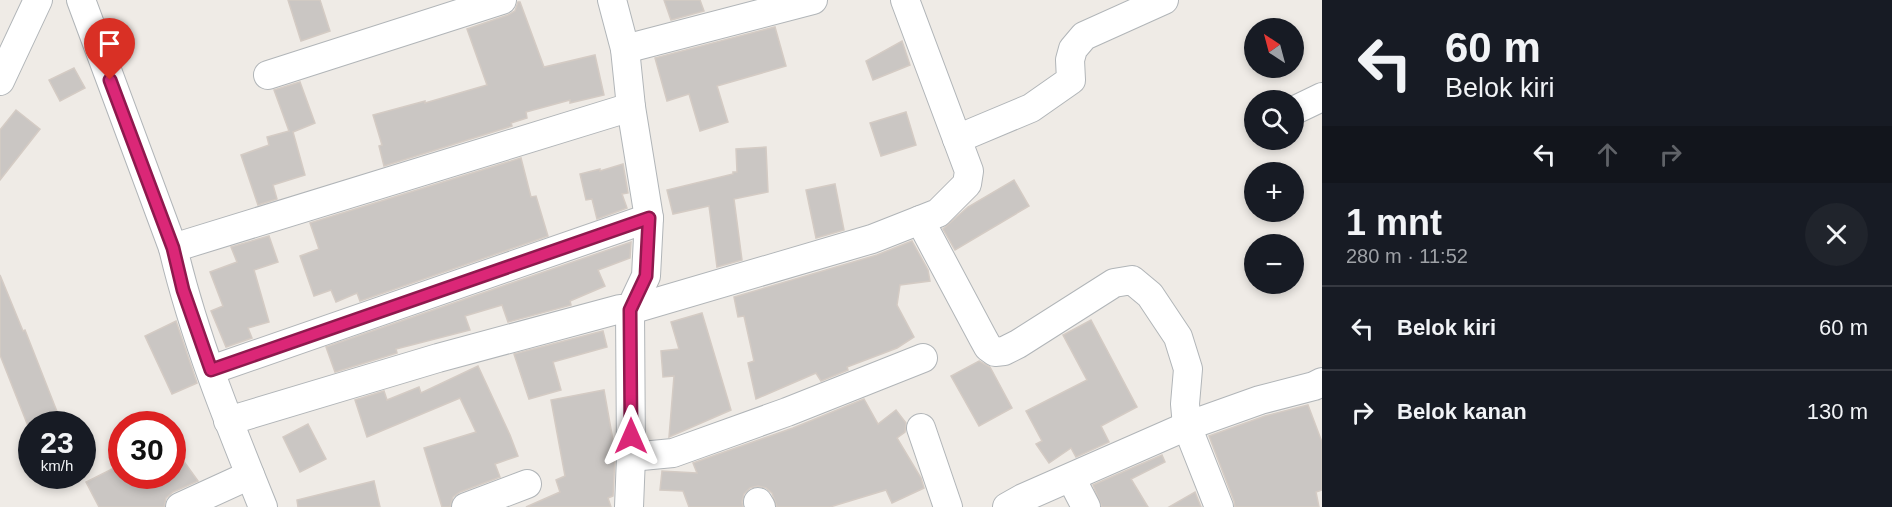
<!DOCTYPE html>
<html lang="id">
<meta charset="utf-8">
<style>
body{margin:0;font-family:Arial,sans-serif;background:#20242c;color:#f1f3f6;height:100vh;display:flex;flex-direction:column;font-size:22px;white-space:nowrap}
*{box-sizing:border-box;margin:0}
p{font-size:20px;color:#9ea1a6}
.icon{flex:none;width:33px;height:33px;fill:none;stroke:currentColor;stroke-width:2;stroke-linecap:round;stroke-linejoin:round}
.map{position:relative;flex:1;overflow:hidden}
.sheet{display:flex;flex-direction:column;background:#171b24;width:570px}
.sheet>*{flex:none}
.banner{background:#171b24;color:#f1f3f6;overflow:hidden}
.needle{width:39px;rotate:324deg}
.controls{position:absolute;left:1244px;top:18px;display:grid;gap:12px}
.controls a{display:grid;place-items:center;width:60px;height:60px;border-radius:50%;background:#171b24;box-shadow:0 3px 9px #0003;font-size:30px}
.speed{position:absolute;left:18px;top:411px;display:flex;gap:12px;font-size:30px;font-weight:700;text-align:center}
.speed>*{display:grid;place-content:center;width:78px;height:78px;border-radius:50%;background:#171b24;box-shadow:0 3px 9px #0003;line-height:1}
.speed small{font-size:15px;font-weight:400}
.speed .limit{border:9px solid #d22;background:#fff;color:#111}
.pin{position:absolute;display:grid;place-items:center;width:51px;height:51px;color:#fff;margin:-62px -26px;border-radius:50% 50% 50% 0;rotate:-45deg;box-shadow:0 0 6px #0007}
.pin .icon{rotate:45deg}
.me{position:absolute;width:66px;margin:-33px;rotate:0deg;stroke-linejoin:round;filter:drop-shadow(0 0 4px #0008)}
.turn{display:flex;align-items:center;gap:21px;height:126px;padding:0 24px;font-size:27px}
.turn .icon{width:78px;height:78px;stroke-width:2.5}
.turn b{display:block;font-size:42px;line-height:51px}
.lanes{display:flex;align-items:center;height:57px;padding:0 24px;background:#0003;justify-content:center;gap:30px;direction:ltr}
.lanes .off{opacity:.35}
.round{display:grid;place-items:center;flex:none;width:63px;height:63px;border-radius:32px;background:#20242c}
.headline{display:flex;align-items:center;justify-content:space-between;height:102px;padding:0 24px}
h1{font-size:36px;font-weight:700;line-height:45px}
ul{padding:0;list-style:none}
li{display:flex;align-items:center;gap:18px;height:84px;padding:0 24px;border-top:2px solid #363941}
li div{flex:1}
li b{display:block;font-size:22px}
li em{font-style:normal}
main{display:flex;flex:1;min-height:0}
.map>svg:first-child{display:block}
.building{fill:#cac6c3;stroke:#d4cbc4;stroke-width:1.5}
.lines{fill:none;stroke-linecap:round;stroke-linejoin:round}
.street-casing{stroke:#b1b5b8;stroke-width:30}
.street{stroke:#fff;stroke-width:28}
.route-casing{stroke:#8e194d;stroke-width:15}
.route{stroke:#db2777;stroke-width:10}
</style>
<main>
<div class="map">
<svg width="1322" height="507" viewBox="0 0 1322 507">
<rect width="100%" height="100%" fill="#efebe6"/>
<!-- building -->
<g class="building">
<polygon points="288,0 320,0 330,31 301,41"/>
<polygon points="664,0 700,0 704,11 671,20"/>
<polygon points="518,2 520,2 544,67 595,55 604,95 570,103 570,100 526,112 527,118 511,123 512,126 384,166 379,146 382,145 373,115 425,101 425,103 487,85 467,29 508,15 515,11"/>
<polygon points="775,27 786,66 717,86 728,122 700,131 689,94 667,101 655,58"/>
<polygon points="902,41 910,65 873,80 866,61"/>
<polygon points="74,68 85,88 60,101 49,80"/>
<polygon points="300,82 315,123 293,132 305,175 273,185 277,199 258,205 241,155 269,145 267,137 289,131 274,90"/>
<polygon points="16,110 40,129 0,180 0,130"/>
<polygon points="906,112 916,145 881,156 870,123"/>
<polygon points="766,147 768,192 734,199 742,260 717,267 709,206 673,214 667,190 733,174 733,172 737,172 736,149"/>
<polygon points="521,158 531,197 536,196 548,236 360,301 357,293 336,302 331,290 314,296 300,256 319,249 310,223"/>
<polygon points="623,164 628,193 622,194 627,208 597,219 592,199 586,200 580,174 600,169 600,171"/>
<polygon points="1014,180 1029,206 955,250 943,229 968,207"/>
<polygon points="835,184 844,230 816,238 806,190"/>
<polygon points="269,236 278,262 254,270 269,322 248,328 252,338 226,347 211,311 223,306 210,272 237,262 231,247"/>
<polygon points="912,241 928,270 930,281 900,285 897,305 914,337 897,348 847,367 848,370 821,381 816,373 756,399 748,363 754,361 744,316 738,317 734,297 877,255"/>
<polygon points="631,242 630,258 598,270 605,286 570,301 571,305 508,322 502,305 465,316 470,330 396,349 397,353 335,372 326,347"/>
<polygon points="0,275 23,331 25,330 58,414 28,426 0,355"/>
<polygon points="702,313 731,410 669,437 674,376 663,377 661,351 679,349 671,322"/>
<polygon points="1091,320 1137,407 1101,426 1109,442 1076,457 1071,448 1049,463 1036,444 1042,441 1026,411 1087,380 1063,335"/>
<polygon points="176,321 197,383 172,394 145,336"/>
<polygon points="603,331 607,347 553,362 561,390 529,399 514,354"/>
<polygon points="979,361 990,367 1012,408 979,426 951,376"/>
<polygon points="478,366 510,435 518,456 495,464 500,477 460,492 453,497 450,507 442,507 424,448 476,432 460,398 367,437 355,400 384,391 387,400 419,387 421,393"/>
<polygon points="604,390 614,446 613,447 615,457 613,496 608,498 611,507 526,507 560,492 556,480 565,476 551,400"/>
<polygon points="864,399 878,424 896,410 906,423 905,432 897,438 921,478 924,488 892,503 886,490 830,507 777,507 772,493 766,488 758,486 750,488 744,494 742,502 743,507 689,507 683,491 660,490 662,471 697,473 693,463 793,428"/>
<polygon points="1308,405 1322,442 1322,490 1316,492 1319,507 1235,507 1234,501 1209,436 1265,416"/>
<polygon points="308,424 326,459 300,472 283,437"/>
<polygon points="172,445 198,481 173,492 166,498 164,507 99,507 86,482 122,464 122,476 172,476"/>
<polygon points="1162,455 1165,462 1131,479 1148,507 1102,507 1093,485"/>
<polygon points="374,481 380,507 298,507 297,500"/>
<polygon points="1195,492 1201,507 1169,507"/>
</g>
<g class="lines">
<defs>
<g id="street">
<path d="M81,0L173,248C194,337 229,423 263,507"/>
<polyline points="612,0 625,49 631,107 649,218 646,276 630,310 631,457 629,507"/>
<polyline points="625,49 813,0"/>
<polyline points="268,75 502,0"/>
<polyline points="0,81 38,0"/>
<polyline points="1293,111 1322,97"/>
<polyline points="957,139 1031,108 1071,80 1070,60 1073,49 1084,36 1164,0"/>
<polyline points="920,220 983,338 988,347 995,352 1004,351 1018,344 1114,283 1132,280 1150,295 1178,337 1188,369 1185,404 1187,426 1219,507"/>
<polyline points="173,248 631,107"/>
<polyline points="211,370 649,218"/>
<polyline points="228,421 438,358 620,309 630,310 872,239 938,213 967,184 969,171 905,0"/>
<polyline points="921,428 948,507"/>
<polyline points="631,457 673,453 787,412 923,358"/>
<polyline points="1071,478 1086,507"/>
<polyline points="758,502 761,507"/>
<polyline points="180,507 250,475"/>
<polyline points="466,507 527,484"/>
<polyline points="1007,507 1023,498 1187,426 1260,400 1314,386 1322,382"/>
</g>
</defs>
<!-- street casing -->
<use href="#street" class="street-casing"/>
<!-- street -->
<use href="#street" class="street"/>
</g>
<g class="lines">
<defs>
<polyline id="route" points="110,80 173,248 183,290 211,370 649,218 646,276 630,310 631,436"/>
</defs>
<!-- route casing -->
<use href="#route" class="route-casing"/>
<!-- route -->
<use href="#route" class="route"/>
</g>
</svg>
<div class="controls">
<a><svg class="needle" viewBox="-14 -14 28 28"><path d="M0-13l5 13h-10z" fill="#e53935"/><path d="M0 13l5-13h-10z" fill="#9ea1a6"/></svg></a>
<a><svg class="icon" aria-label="search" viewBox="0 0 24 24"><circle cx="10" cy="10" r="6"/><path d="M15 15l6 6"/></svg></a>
<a>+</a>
<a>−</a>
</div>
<div class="speed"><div>23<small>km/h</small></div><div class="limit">30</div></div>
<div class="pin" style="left:110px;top:80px;background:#d93025"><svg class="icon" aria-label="arrive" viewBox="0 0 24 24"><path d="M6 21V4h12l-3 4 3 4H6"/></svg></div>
<svg class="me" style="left:631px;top:436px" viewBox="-20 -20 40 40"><path d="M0-17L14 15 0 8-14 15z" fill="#db2777" stroke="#fff" stroke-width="4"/></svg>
</div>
<section class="sheet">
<div class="banner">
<div class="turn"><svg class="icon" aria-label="left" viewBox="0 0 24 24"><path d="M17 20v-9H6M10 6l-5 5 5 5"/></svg><div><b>60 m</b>Belok kiri</div></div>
<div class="lanes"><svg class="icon" aria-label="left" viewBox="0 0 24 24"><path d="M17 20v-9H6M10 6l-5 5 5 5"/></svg><svg class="icon off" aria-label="ahead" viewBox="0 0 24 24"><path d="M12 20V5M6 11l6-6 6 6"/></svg><svg class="icon off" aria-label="right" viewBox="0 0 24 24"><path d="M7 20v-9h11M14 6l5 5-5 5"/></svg></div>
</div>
<div class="headline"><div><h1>1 mnt</h1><p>280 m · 11:52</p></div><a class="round"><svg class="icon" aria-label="close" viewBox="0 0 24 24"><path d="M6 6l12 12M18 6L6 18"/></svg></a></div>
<ul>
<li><svg class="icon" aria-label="left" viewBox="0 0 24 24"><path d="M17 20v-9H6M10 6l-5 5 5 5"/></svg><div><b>Belok kiri</b></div><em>60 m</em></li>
<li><svg class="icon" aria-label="right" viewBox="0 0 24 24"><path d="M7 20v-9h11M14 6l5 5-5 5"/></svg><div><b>Belok kanan</b></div><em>130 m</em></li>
</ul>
</section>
</main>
